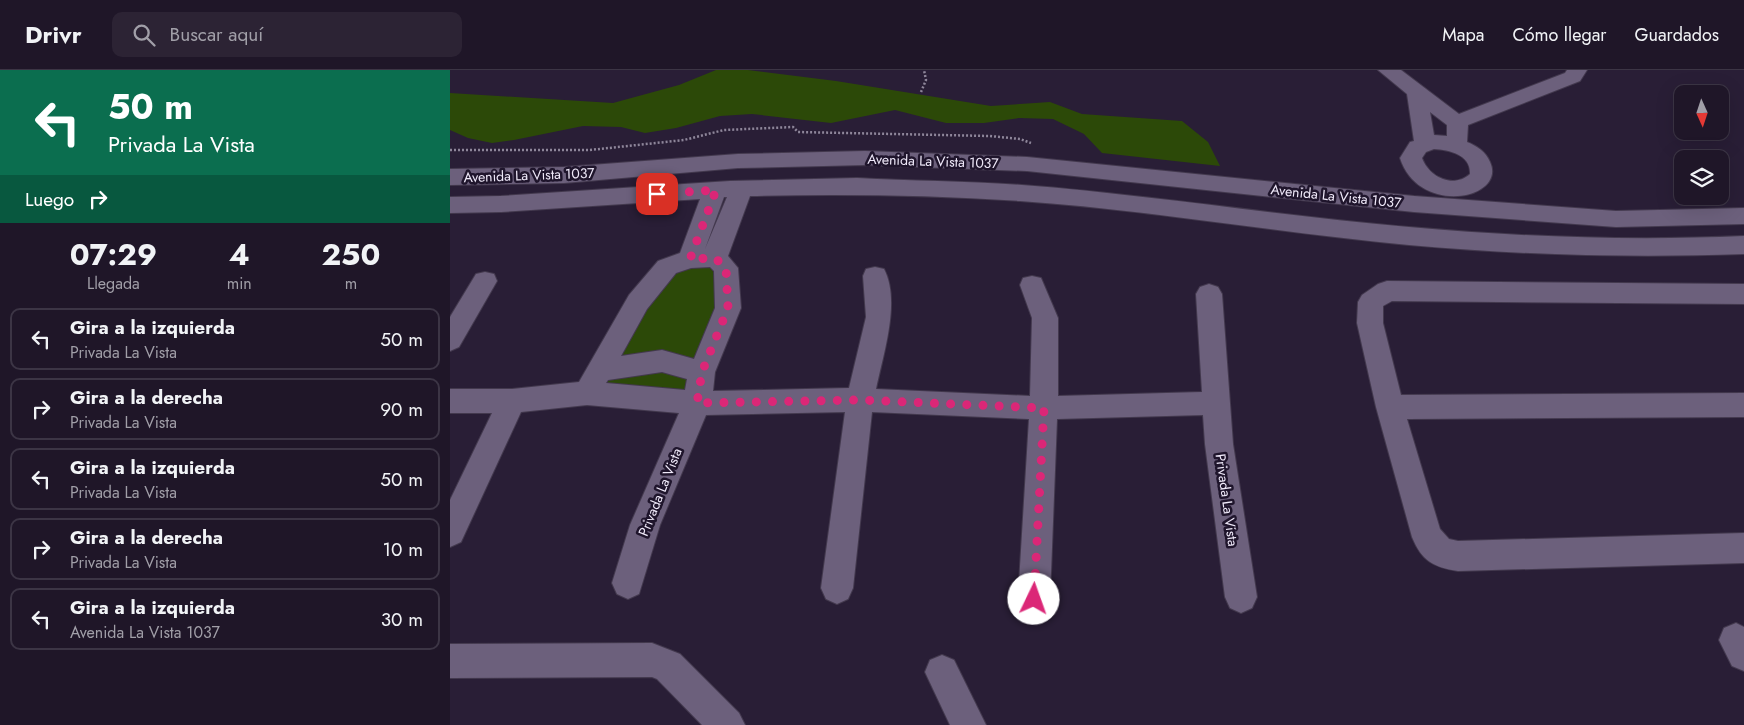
<!DOCTYPE html>
<html lang="es">
<meta charset="utf-8">
<style>
body{margin:0;font-family:Jost,sans-serif;background:#2c2334;color:#f1f3f6;height:100vh;display:flex;flex-direction:column;font-size:19px;white-space:nowrap}
*{box-sizing:border-box;margin:0}
p{font-size:16px;color:#a19fa8}
.icon{flex:none;width:28px;height:28px;fill:none;stroke:currentColor;stroke-width:2;stroke-linecap:round;stroke-linejoin:round}
.map{position:relative;flex:1;overflow:hidden}
.drawer{display:flex;flex-direction:column;background:#1f1628;width:450px}
.drawer>*{flex:none}
.banner{background:#0b6e4f;color:#fff;overflow:hidden}
.needle{width:32px;rotate:177deg}
.tools{position:absolute;left:1224px;top:15px;display:grid;gap:10px}
.tools a{display:grid;place-items:center;width:55px;height:55px;border-radius:10px;background:#1f1628;box-shadow:0 5px 20px #0002,0 0 0 1px #3c3545;font-size:25px}
.pin{position:absolute;display:grid;place-items:center;width:42px;height:42px;color:#fff;margin:-21px;border-radius:10px;box-shadow:0 2px 8px #0006}
.me{position:absolute;width:55px;margin:-28px;rotate:3deg;stroke-linejoin:round;filter:drop-shadow(0 0 4px #0008)}
.turn{display:flex;align-items:center;gap:18px;height:105px;padding:0 25px;font-size:22px}
.turn .icon{width:65px;height:65px;stroke-width:2.5}
.turn b{display:block;font-size:35px;line-height:42px}
.then{display:flex;align-items:center;height:48px;padding:0 25px;background:#0003;gap:10px;font-size:19px}
.eta{display:flex;justify-content:space-evenly;align-items:center;height:85px;text-align:center}
.eta b{font-size:30px;font-weight:700;line-height:35px}
ul{padding:0;list-style:none}
li{display:flex;align-items:center;gap:15px;height:62px;margin:0 10px 8px;padding:0 15px;border:2px solid #3c3545;border-radius:10px}
li div{flex:1}
li b{display:block;font-size:19px}
li em{font-style:normal}
header{display:flex;align-items:center;gap:30px;box-sizing:border-box;height:70px;padding:0 25px;background:#1f1628;border-bottom:1px solid #3c3545}
header strong{font-size:24px}
nav{display:flex;gap:28px;margin-inline-start:auto;font-size:18px}
.search{width:350px;height:45px;background:#2c2334;display:flex;align-items:center;gap:12px;box-sizing:border-box;padding:0 18px;border-radius:10px;color:#a19fa8;font-size:19px}
main{display:flex;flex:1;min-height:0}
.map>svg:first-child{display:block}
.green{fill:#2c4908}
.lines{fill:none;stroke-linecap:round;stroke-linejoin:round}
.minor-casing{stroke:#43394e;stroke-width:2}
.path{stroke:#8e869a;stroke-width:2.5;stroke-dasharray:2 2;stroke-linecap:butt}
.minor{fill:#6c607c;fill-rule:evenodd}
.route{stroke:#db2777;stroke-width:9;stroke-dasharray:0 16.2}
.labels{text-anchor:middle;stroke-width:5;stroke-linejoin:round;paint-order:stroke}
.street-label{font-size:14px;fill:#f0eafa;stroke:#1f152c}
</style>
<header>
<strong>Drivr</strong>
<div class="search"><svg class="icon" aria-label="search" viewBox="0 0 24 24"><circle cx="10" cy="10" r="6"/><path d="M15 15l6 6"/></svg>Buscar aquí</div>
<nav><a>Mapa</a><a>Cómo llegar</a><a>Guardados</a></nav>
</header>
<main>
<section class="drawer">
<div class="banner">
<div class="turn"><svg class="icon" aria-label="left" viewBox="0 0 24 24"><path d="M17 20v-9H6M10 6l-5 5 5 5"/></svg><div><b>50 m</b>Privada La Vista</div></div>
<div class="then">Luego<svg class="icon" aria-label="right" viewBox="0 0 24 24"><path d="M7 20v-9h11M14 6l5 5-5 5"/></svg></div>
</div>
<div class="eta">
<div><b>07:29</b><p>Llegada</p></div>
<div><b>4</b><p>min</p></div>
<div><b>250</b><p>m</p></div>
</div>
<ul>
<li><svg class="icon" aria-label="left" viewBox="0 0 24 24"><path d="M17 20v-9H6M10 6l-5 5 5 5"/></svg><div><b>Gira a la izquierda</b><p>Privada La Vista</p></div><em>50 m</em></li>
<li><svg class="icon" aria-label="right" viewBox="0 0 24 24"><path d="M7 20v-9h11M14 6l5 5-5 5"/></svg><div><b>Gira a la derecha</b><p>Privada La Vista</p></div><em>90 m</em></li>
<li><svg class="icon" aria-label="left" viewBox="0 0 24 24"><path d="M17 20v-9H6M10 6l-5 5 5 5"/></svg><div><b>Gira a la izquierda</b><p>Privada La Vista</p></div><em>50 m</em></li>
<li><svg class="icon" aria-label="right" viewBox="0 0 24 24"><path d="M7 20v-9h11M14 6l5 5-5 5"/></svg><div><b>Gira a la derecha</b><p>Privada La Vista</p></div><em>10 m</em></li>
<li><svg class="icon" aria-label="left" viewBox="0 0 24 24"><path d="M17 20v-9H6M10 6l-5 5 5 5"/></svg><div><b>Gira a la izquierda</b><p>Avenida La Vista 1037</p></div><em>30 m</em></li>
</ul>
</section>
<div class="map">
<svg width="1294" height="655" viewBox="0 0 1294 655">
<rect width="100%" height="100%" fill="#291e36"/>
<!-- green -->
<g class="green">
<polygon points="266,0 298,0 386,11 541,36 600,32 632,44 732,51 758,72 770,96 652,83 634,64 603,49 569,48 534,53 496,53 445,40 381,53 302,44 270,46 226,58 195,63 171,57 133,56 64,70 42,73 18,68 0,60 0,23 163,33 229,15"/>
<polygon points="240,189 276,198 247,333 137,323 188,232"/>
</g>
<g class="lines">
<defs>
<g id="minor">
<path d="M928,0H951L1009,44L1115,3L1117,0H1137L1130,11L1018,55L1017,72C1027,76 1036,82 1040,92C1057,129 969,147 950,88L960,72L964,71L957,24ZM980,42L997,55V66L984,65ZM984,79C1000,80 1021,85 1020,104C1003,119 979,107 972,88L976,82Z"/>
<polygon points="415,81 577,87 964,126 1166,141 1294,138 1294,154 1166,157 964,142 577,101 415,95 288,98 114,113 0,115 0,99 114,97 288,84"/>
<path d="M407,108C462,111 517,111 572,115C702,125 830,146 959,157C1070,167 1182,171 1294,166V184C1182,188 1070,185 959,175C829,163 700,140 570,131C480,125 390,124 300,126L278,186L288,198L291,238L265,302L263,321L399,318L416,247L413,206L416,199L425,197L434,199C451,231 433,285 426,319L580,326L582,248L570,215L573,208L582,206L591,208L608,248V326L752,322L746,224L750,217L759,214L768,217L772,224L783,374L807,527L802,538L791,543L780,538L775,527L755,374L753,345L607,349L600,529L595,540L584,545L573,540L568,529L579,349L422,342L403,518L398,529L387,534L376,529L371,518L395,342L256,345L210,455L189,524L178,529L167,524L162,513L180,455L229,343L137,335L71,342L11,472L0,477V430L42,343H0V319H62L129,312L179,225L208,191L230,183L250,129L51,142L0,143V127L51,126L280,111ZM274,127H277L255,179ZM260,197L264,201L265,238L244,289L212,280L171,286L197,239L226,203L241,198ZM212,302L237,309L235,320L156,313L158,310Z"/>
<polygon points="35,202 44,204 47,211 9,277 0,281 0,247 26,204"/>
<path d="M937,211L1294,214V234L942,231L933,236V253L951,325L1294,323V347L957,349L990,459L999,469L1008,471L1294,463V493L1008,501C983,497 972,491 962,467L926,337L907,253L908,232L912,225L928,214Z"/>
<polygon points="1286,553 1294,557 1294,601 1282,596 1269,570 1274,558"/>
<polygon points="202,573 230,584 289,643 295,655 252,655 207,609 202,607 0,608 0,574"/>
<polygon points="492,585 504,590 536,655 500,655 475,602 480,590"/>
</g>
</defs>
<!-- minor casing -->
<use href="#minor" class="minor-casing"/>
<!-- path -->
<g class="path">
<polyline points="471,22 476,10 474,0"/>
<polyline points="0,80 140,80 234,70 274,60 343,57 348,62 540,66 570,69 581,73"/>
</g>
<!-- minor -->
<use href="#minor" class="minor"/>
</g>
<g class="lines">
<!-- route -->
<polyline class="route" points="207,124 266,120 240,189 265,188 276,198 278,238 252,302 247,333 410,330 594,338 584,529"/>
</g>
<g class="labels">
<!-- street labels -->
<g class="street-label">
<text transform="translate(483 91) rotate(2)" y="5">Avenida La Vista 1037</text>
<text transform="translate(79 105) rotate(-2)" y="5">Avenida La Vista 1037</text>
<text transform="translate(886 126) rotate(6)" y="5">Avenida La Vista 1037</text>
<text transform="translate(210 422) rotate(-68)" y="5">Privada La Vista</text>
<text transform="translate(777 430) rotate(82)" y="5">Privada La Vista</text>
</g>
</g>
</svg>
<div class="tools">
<a><svg class="needle" viewBox="-14 -14 28 28"><path d="M0-13l5 13h-10z" fill="#e53935"/><path d="M0 13l5-13h-10z" fill="#a19fa8"/></svg></a>
<a><svg class="icon" aria-label="layers" viewBox="0 0 24 24"><path d="M12 4l9 5-9 5-9-5zM3 14l9 5 9-5"/></svg></a>
</div>
<div class="pin" style="left:207px;top:124px;background:#d93025"><svg class="icon" aria-label="arrive" viewBox="0 0 24 24"><path d="M6 21V4h12l-3 4 3 4H6"/></svg></div>
<svg class="me" style="left:584px;top:529px" viewBox="-20 -20 40 40"><circle r="19" fill="#fff"/><path d="M0-13L10 11 0 6-10 11z" fill="#db2777"/></svg>
</div>
</main>
